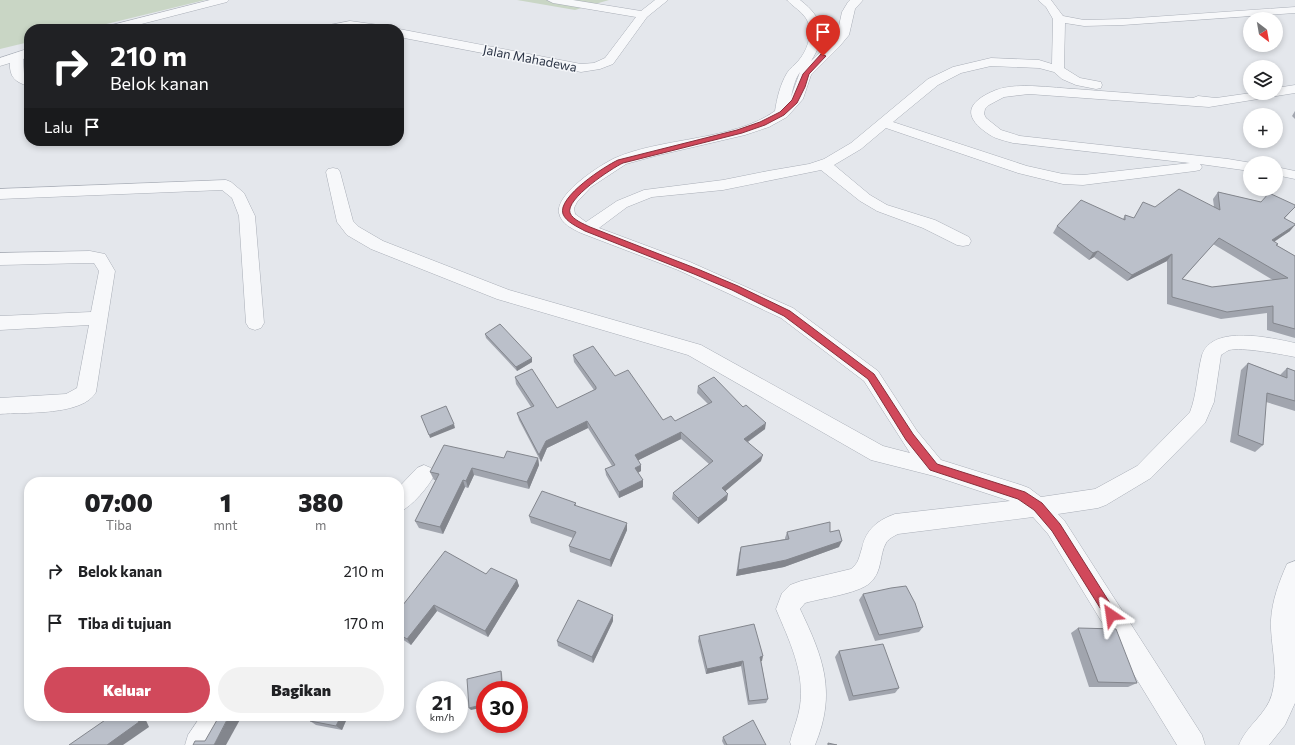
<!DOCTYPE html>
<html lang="id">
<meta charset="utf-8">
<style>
body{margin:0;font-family:Commissioner,sans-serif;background:#f2f2f2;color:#202124;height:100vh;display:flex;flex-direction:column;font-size:15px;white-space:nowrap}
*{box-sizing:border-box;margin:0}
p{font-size:13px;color:#757577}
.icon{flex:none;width:22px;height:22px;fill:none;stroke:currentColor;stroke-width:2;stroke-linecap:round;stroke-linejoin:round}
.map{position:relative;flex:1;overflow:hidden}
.drawer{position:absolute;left:24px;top:477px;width:380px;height:244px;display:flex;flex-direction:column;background:#fff;border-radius:16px;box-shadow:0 2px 6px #0003}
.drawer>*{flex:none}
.top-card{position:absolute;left:24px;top:24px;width:380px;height:122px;border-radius:16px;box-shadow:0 2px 6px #0003;background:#202124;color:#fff;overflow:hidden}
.needle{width:26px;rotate:149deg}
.controls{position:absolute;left:1243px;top:12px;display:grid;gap:8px}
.controls a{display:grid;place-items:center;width:40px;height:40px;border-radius:50%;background:#fff;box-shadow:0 2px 6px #0003;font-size:20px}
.speed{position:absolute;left:416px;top:681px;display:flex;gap:8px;font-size:20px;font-weight:700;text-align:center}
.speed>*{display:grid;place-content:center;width:52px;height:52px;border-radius:50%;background:#fff;box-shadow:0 2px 6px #0003;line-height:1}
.speed small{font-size:10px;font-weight:400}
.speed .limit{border:6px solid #d22;background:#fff;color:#111}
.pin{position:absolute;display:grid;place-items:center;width:34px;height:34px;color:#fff;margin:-41px -17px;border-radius:50% 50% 50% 0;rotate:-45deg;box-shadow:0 0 4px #0007}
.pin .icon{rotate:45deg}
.me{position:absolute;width:44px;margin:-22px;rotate:328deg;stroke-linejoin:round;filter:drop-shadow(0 0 3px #0008)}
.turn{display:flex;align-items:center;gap:14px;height:84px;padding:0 20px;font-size:18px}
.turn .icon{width:52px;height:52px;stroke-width:2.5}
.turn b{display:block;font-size:28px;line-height:34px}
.then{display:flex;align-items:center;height:38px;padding:0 20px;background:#0003;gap:8px;font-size:15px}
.eta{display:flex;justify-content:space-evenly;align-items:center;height:68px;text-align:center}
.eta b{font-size:24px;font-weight:800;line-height:28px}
.action{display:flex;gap:8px;margin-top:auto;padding:8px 20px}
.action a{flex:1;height:46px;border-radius:24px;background:#d1495b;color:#fff;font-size:16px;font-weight:800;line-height:46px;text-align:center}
.action a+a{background:#f2f2f2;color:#202124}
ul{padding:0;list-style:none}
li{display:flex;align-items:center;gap:12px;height:52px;padding:0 20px}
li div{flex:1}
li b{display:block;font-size:15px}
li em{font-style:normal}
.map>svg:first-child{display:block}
.green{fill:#c9d6c5}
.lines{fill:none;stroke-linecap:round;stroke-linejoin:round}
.street-casing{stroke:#a9aeb7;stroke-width:1}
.street{fill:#f7f8fa;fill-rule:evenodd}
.wall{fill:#a1a5ae;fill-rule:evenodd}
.shaded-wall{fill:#83868d}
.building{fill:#bbc0ca;stroke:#83868d;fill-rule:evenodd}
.route{fill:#d1495b;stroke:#882f3b}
.labels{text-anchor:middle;stroke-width:3;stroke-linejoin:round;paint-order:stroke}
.far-street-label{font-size:13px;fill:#2b3445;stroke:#f4f6f9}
</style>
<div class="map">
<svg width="1295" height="745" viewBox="0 0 1295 745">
<rect width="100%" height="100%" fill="#e4e7ec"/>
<!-- green -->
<g class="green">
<polygon points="0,0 205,0 86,29 29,29 29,42 0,49"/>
<polygon points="517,0 609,0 575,10"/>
</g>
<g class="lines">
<defs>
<g id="street">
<polygon points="210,0 229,0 227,2 122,29 102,29 104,27"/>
<polygon points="547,0 573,0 641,11 655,0 668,0 647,17 613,64 600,69 581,72 399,37 399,29 581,64 594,63 605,58 636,17 553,3"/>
<path d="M787,0H800C824,18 827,36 811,61L837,35L842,12L848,2L850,0H863L855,9L849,35L839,47L811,75L803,99L787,117L769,127L745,135L655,156L626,164L591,187L577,202L574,208L575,214L586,222L617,201L644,190L723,180L768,171L809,164L824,159L851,143L928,79L953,67L991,58L1039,60L1052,64L1053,19L1046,7L1038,0H1051L1063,16L1084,20L1123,19L1295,7V13L1123,25L1084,26L1065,23L1064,68L1080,78L1101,82L1102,85L1101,88L1096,89L1076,85L1062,79L1054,72L1039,68L991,66L961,73L938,85L893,122L1027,166L1063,174L1083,175L1190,163L1013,143C1006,141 996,139 990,135C962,117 966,102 996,90C1017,82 1053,88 1075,89C1114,92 1154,95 1193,98L1198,96L1216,98L1251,93H1276V88L1295,85V93L1209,107L1029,94L1004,97L989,105L985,109L984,114L986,118L1001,130L1020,136L1228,159L1252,163H1250V171L1200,164L1202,167L1200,170L1195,171L1083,185L1063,184L1018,173L886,128L861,149L834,165L870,195L887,205L935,220L969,237L971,241L969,245L963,246L957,245L923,228L877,211L860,201L821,170L723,190L652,197L627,207L599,228L690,262L793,308L878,371L917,431L941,460L1021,485L1029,488L1041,497L1095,489L1137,466L1190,412C1197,394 1197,374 1202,355C1212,324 1272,338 1295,343V357C1281,354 1242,347 1229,350C1227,351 1224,353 1221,355L1214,402L1205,423L1151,478L1106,505L1098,508L1058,514L1064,520L1202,735L1205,745H1177L1048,534L1033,517L898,534C894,536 888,539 886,543C879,555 883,571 870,583C857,594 822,598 805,603L800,609C823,657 837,692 815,745H791L790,742C793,730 798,719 800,706C805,672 789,640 776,609L782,593L790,585L801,581L851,569C859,563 859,557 862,548C866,529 878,520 895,514L1010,501L934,476L871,460L688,355L497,299L371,249L347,235L337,222L326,172L328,169L333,168L338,169L340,172L353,221L359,227L383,241L509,290L701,345L883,446L910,453L864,381L781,318L678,270L581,233C573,229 561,224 559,213C555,194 600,165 615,158C663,137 733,141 775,111C777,98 780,85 787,73C790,68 795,65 799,60C808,49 813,33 807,20C802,11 793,7 787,0ZM800,72L791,97C793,88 795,79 800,72Z"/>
<polygon points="350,21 379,25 383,27 385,29 350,27 318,29 320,27"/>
<path d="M24,50H29V57L23,59L24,74L29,78V86C16,83 9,77 10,63L0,66V58Z"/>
<polygon points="1276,167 1295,171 1295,179 1276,175"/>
<polygon points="226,180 231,182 244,193 255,216 264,323 261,328 255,330 249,328 246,323 239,216 232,198 222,190 0,199 0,189"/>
<path d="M90,251L105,254L115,271L96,392C83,416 25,412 0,414V398L66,394L77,388L89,325L0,330V316L91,312L99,271L94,263H90L0,265V253Z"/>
<path d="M424,465L431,468L435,474C429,486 412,507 399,512V487L417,468Z"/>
<path d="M1295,561V703L1285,725L1269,745H1239C1246,726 1267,714 1272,694C1279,669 1270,645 1271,620C1272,601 1279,582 1287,564Z"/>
<polygon points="201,716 230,716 226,725 214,745 185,745 188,735"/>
</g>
</defs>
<!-- street casing -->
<use href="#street" class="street-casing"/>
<!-- street -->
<use href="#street" class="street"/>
</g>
<!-- wall -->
<g class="wall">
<polygon points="1295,111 1295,119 1292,116"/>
<path d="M1218,192L1261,202L1295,207L1285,218L1290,231L1274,242L1276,245L1295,256V338L1267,330V313L1221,319L1167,304V261L1127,281L1094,257L1089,260L1053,233L1057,226L1123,219L1125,215L1133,218L1214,207L1213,199ZM1213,244L1273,280L1212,287L1182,280Z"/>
<polygon points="485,334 532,362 517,371 486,338"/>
<polygon points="573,355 615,376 663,420 675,421 708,404 697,393 698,386 765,429 748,442 761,461 725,491 727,500 698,524 672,499 673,493 709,464 681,439 638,460 641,471 638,473 643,487 619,498 606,475 605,469 612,466 588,428 547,448 541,462 519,420 517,413 531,407 516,384 515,377 557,408 594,390 574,362"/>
<polygon points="1248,363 1280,375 1287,368 1295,371 1295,411 1266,402 1263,445 1255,452 1230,442 1241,370"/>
<polygon points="504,458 538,458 539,465 529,489 474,475 468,488 465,487 443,534 419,528 415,521 436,480 434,480 430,472"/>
<polygon points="576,503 576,506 627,530 611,567 570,552 569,546 573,538 531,523 529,516"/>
<polygon points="787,532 830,532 839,547 784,567 736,576 739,554 741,547 785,539 785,538"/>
<polygon points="486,574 517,580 519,586 488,637 437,611 411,645 399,637 399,610"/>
<polygon points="863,594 923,627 919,632 875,641 859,600"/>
<polygon points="613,621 593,663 558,646 557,641"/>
<polygon points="1078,628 1137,683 1128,687 1089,687 1071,633"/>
<polygon points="699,636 762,661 761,661 768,699 766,703 748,705 741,666 706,674 698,641"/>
<polygon points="839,651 899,688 895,693 849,701 835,657"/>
<polygon points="348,716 342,730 316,725 310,721"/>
<polygon points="723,737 766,745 724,745 722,741"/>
</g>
<!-- shaded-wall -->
<g class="shaded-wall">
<polygon points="1295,225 1290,231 1266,247 1272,240"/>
<polygon points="1098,251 1094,257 1089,260 1093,253"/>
<polygon points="1172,254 1167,261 1127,281 1132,275"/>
<polygon points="532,358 532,362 517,371 516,367"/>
<polygon points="587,421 588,428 547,448 541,462 539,455 546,441"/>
<polygon points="766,423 765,429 743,445 744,439"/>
<polygon points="454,424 455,428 430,438 429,435"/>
<polygon points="681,432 681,439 635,462 635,455"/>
<polygon points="763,455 761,461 721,495 722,488"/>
<polygon points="538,458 539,465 529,489 527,482"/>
<polygon points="641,465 641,471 635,474 635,468"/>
<polygon points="472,468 474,475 468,488 466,481"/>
<polygon points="463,480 465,487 443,534 440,527"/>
<polygon points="643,480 643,487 619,498 619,492"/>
<polygon points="728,494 727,500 698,524 698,518"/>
<polygon points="627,523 627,530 611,567 610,560"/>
<polygon points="842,541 839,547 784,567 736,576 738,570"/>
<polygon points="517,580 519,586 488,637 485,631"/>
<polygon points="434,605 437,611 411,645 407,639"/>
<polygon points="613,615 613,621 593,663 592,657"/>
<polygon points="763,656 762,661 758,662 760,657"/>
<polygon points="743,661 741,666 706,674 707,669"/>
<polygon points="501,671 502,674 503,690 502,690"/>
<polygon points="485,704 485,707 471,710 469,708"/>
<polygon points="136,716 144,716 149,727 123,745 107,745"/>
<polygon points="229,716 242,716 226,745 214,745"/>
<polygon points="341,716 348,716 342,730 336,726"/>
</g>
<!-- building -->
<g class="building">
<path d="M1179,189L1220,210L1218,192L1261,202L1269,193L1295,205V207L1284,218L1295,224V225L1272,240L1278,244L1276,245L1295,256V329L1273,323V306L1227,312L1172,297V254L1132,275L1098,251L1093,253L1057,226L1081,200L1125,220V215L1134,218L1143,202L1155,207ZM1219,238L1288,278L1212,287L1182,279Z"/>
<polygon points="500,324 532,358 516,367 485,334"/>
<polygon points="593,346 615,376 628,370 663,420 671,416 675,421 712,402 698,386 714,377 743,407 746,405 766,423 744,439 763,455 722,488 728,494 698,518 673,493 713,461 681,432 635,455 641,465 635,468 643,480 619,492 605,469 615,465 587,421 546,441 539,455 517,413 534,406 515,377 532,369 557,408 596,389 596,387 573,355"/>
<polygon points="1248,363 1287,378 1287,368 1295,371 1295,401 1267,393 1263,445 1238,435"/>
<polygon points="446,406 454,424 429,435 421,416"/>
<polygon points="444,445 504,458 507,451 538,458 527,482 472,468 466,481 463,480 440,527 415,521 439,474 430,472"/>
<polygon points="542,491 576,503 574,505 627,523 610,560 569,546 576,532 529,516"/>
<polygon points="830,522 830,532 839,530 842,541 786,560 738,570 741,547 789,539 787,532"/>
<polygon points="445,551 486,574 491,568 517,580 485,631 434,605 407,639 399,634 399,610"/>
<polygon points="906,586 915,603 923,627 879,635 863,594 891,588"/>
<polygon points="578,600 613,615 592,657 557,641"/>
<polygon points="754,624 763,656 760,657 768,699 749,701 743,661 707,669 699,636"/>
<polygon points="1078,628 1116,629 1137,683 1098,682"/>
<polygon points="883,644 899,688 853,696 839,651"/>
<polygon points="501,671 502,690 485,690 485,704 469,708 467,679"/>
<polygon points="111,716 136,716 139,722 107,745 69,745"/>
<polygon points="219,716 229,716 214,745 193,745 195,741 205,741 217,720"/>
<polygon points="312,716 341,716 336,726 310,721"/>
<polygon points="753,720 766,745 727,745 723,737"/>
<polygon points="828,743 837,745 828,745"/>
</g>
<!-- route -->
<path class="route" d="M821,54L826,56L809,74L805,87L797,103L784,115L765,125L742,133L623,163C612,168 565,199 570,213C573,220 584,224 590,227L700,270L738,286L790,311L874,374L913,434L937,464L1025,492L1042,503L1060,524L1115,611L1117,615L1115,619L1111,621L1107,619L1052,531L1034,510L1018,499L930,470L906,440L868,379L784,316L732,290L694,274L585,231C578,227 566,222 563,214C557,197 605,166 618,160L737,130L760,122L780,112L792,100L803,74Z"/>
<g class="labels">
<!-- far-street labels -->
<g class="far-street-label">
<text transform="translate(530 58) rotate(11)" y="5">Jalan Mahadewa</text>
</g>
</g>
</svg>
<div class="controls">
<a><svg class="needle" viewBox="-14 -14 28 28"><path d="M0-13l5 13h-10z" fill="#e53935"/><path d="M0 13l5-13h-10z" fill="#757577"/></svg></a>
<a><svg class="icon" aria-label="layers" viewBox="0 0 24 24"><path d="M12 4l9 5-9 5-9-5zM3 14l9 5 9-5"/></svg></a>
<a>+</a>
<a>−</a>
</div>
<div class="speed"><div>21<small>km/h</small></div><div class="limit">30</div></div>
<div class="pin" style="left:823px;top:56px;background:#d93025"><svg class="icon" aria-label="arrive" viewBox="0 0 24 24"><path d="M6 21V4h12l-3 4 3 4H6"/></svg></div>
<svg class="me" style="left:1111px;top:615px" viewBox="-20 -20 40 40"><path d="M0-17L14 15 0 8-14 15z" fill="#d1495b" stroke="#fff" stroke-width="4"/></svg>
<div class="top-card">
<div class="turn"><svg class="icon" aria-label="right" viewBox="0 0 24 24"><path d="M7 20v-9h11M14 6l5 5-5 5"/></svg><div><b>210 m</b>Belok kanan</div></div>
<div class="then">Lalu<svg class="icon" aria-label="arrive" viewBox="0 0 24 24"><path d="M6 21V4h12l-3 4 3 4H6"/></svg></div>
</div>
<section class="drawer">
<div class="eta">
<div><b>07:00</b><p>Tiba</p></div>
<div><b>1</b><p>mnt</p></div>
<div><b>380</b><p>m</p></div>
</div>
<ul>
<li><svg class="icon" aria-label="right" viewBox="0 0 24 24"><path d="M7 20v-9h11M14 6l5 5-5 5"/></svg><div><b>Belok kanan</b></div><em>210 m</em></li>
<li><svg class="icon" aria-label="arrive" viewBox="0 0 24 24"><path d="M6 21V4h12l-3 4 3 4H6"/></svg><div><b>Tiba di tujuan</b></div><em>170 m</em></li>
</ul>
<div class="action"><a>Keluar</a><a>Bagikan</a></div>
</section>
</div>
